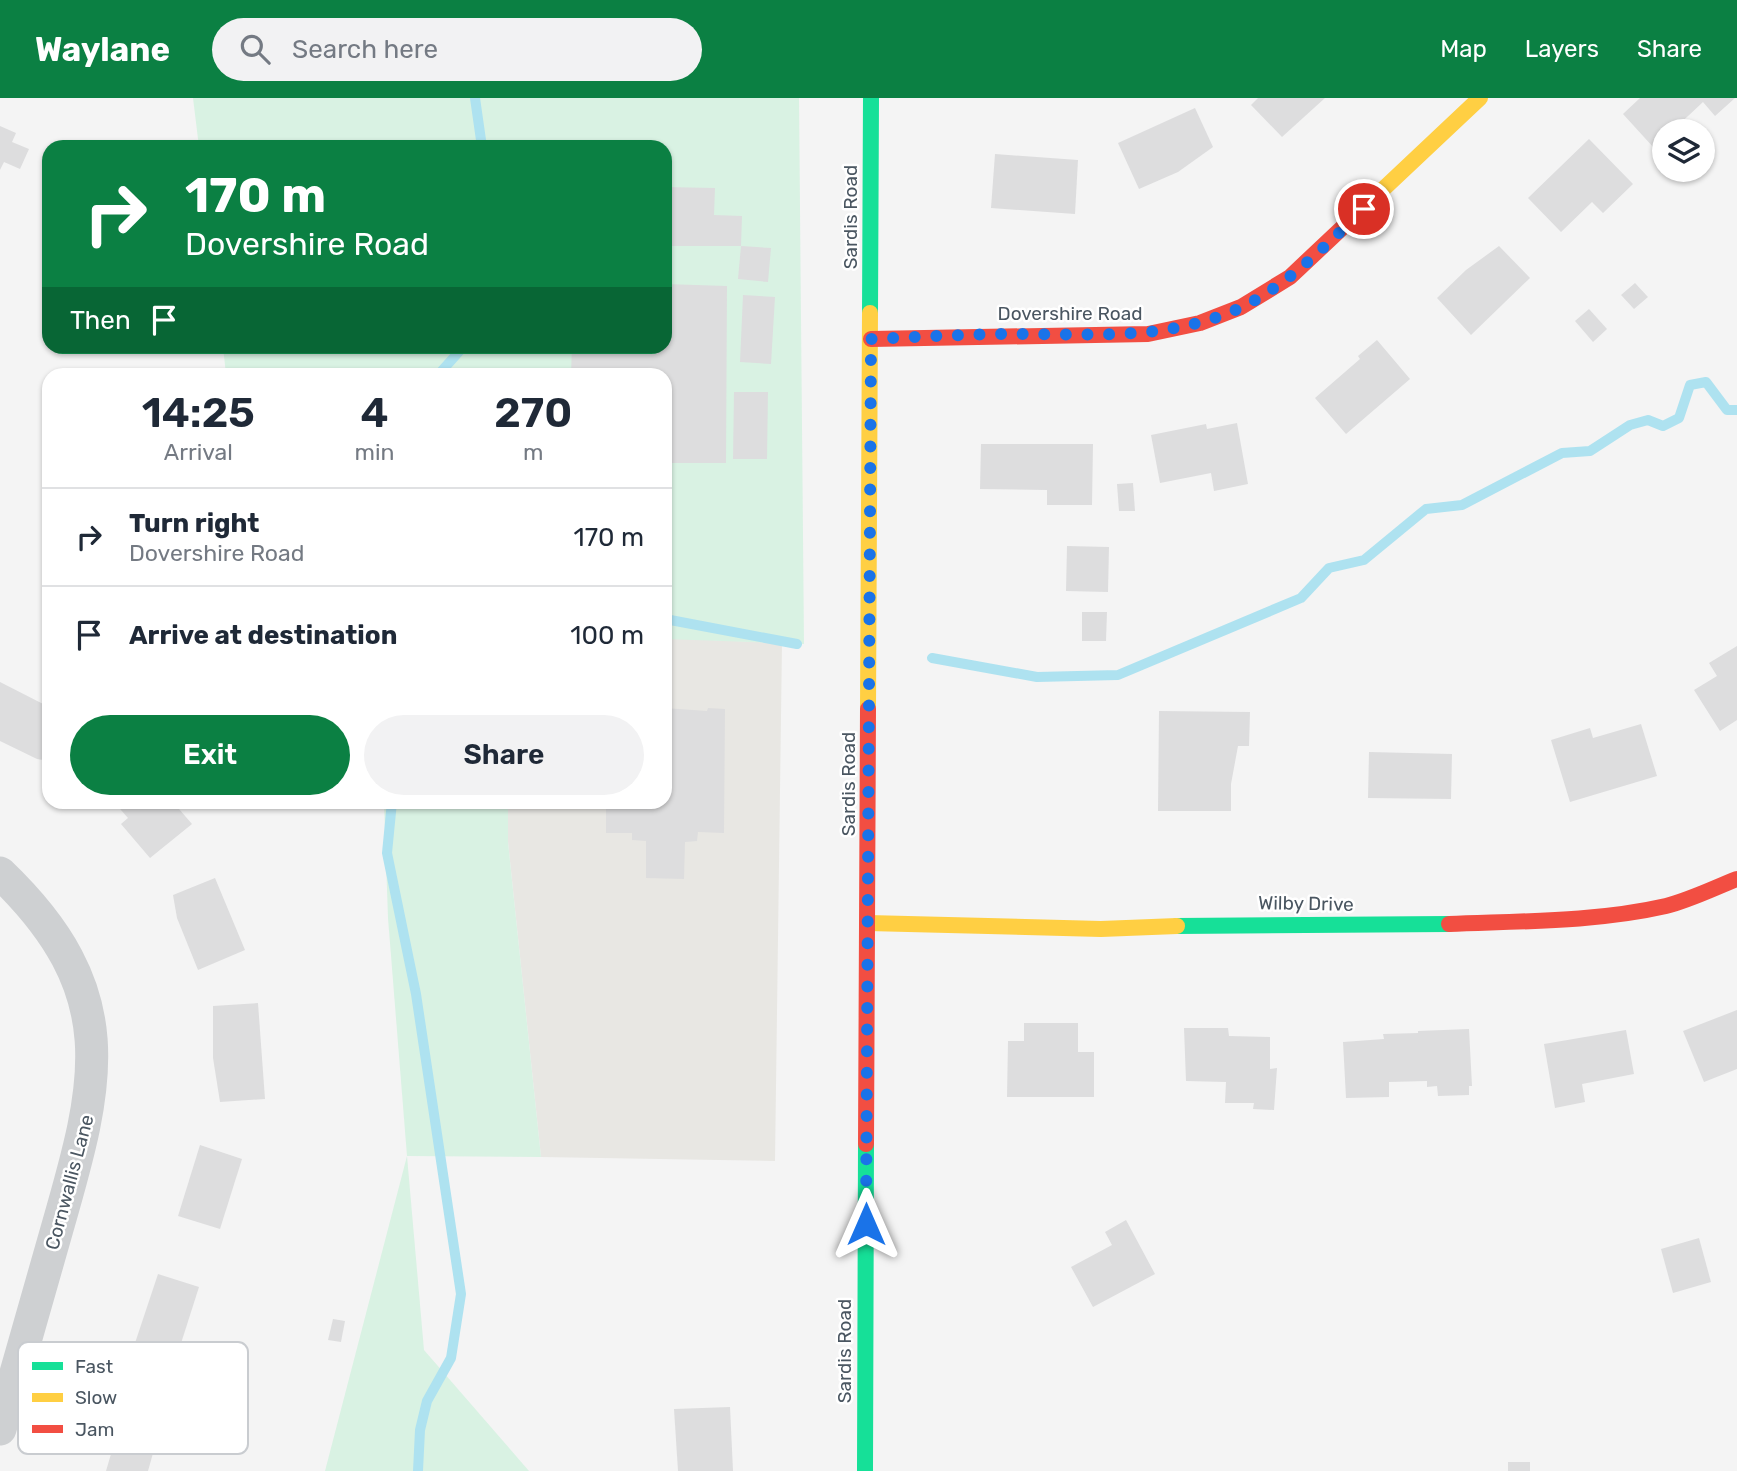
<!DOCTYPE html>
<style>
body{margin:0;font-family:Rubik,sans-serif;background:#f2f2f3;color:#1f2937;height:100vh;display:flex;flex-direction:column;font-size:26px;white-space:nowrap}
*{box-sizing:border-box;margin:0}
p{font-size:23px;color:#747a83}
.icon{flex:none;width:38px;height:38px;fill:none;stroke:currentColor;stroke-width:2;stroke-linecap:round;stroke-linejoin:round}
.map{position:relative;flex:1;overflow:hidden}
.side{position:absolute;left:42px;top:270px;width:630px;height:441px;display:flex;flex-direction:column;background:#fff;border-radius:21px;box-shadow:0 2px 5px #0004}
.side>*{flex:none}
.top-card{position:absolute;left:42px;top:42px;width:630px;height:214px;border-radius:21px;box-shadow:0 2px 5px #0004;background:#0b8043;color:#fff;overflow:hidden}
.buttons{position:absolute;left:1652px;top:21px;display:grid;gap:14px}
.buttons a{display:grid;place-items:center;width:63px;height:63px;border-radius:50%;background:#fff;box-shadow:0 2px 5px #0004;font-size:35px}
.pin{position:absolute;display:grid;place-items:center;width:60px;height:60px;color:#fff;margin:-30px;border:4px solid #fff;border-radius:50%;box-shadow:0 2px 7px #0007}
.me{position:absolute;width:77px;margin:-38px;rotate:0deg;stroke-linejoin:round;filter:drop-shadow(0 0 5px #0008)}
.turn{display:flex;align-items:center;gap:24px;height:147px;padding:0 28px;font-size:32px}
.turn .icon{width:91px;height:91px;stroke-width:2.5}
.turn b{display:block;font-size:49px;line-height:60px}
.then{display:flex;align-items:center;height:66px;padding:0 28px;background:#0003;gap:14px;font-size:26px}
.eta{display:flex;justify-content:space-evenly;align-items:center;height:119px;text-align:center}
.eta b{font-size:42px;font-weight:600;line-height:49px}
.cta{display:flex;gap:14px;margin-top:auto;padding:14px 28px}
.cta a{flex:1;height:80px;border-radius:42px;background:#0b8043;color:#fff;font-size:28px;font-weight:600;line-height:80px;text-align:center}
.cta a+a{background:#f2f2f3;color:#1f2937}
ul{padding:0;list-style:none}
li{display:flex;align-items:center;gap:21px;height:98px;padding:0 28px;border-top:2px solid #e0e1e3}
li div{flex:1}
li b{display:block;font-size:26px}
li em{font-style:normal}
header{display:flex;align-items:center;gap:42px;box-sizing:border-box;height:98px;padding:0 35px;background:#0b8043;color:#fff}
header strong{font-size:33px}
nav{display:flex;gap:38px;margin-inline-start:auto;font-size:24px}
.search{width:490px;height:63px;background:#f2f2f3;display:flex;align-items:center;gap:18px;box-sizing:border-box;padding:0 24px;border-radius:38px;color:#747a83;font-size:26px}
.map>svg:first-child{display:block}
.commercial{fill:#e8e7e3}
.green{fill:#d9f2e3}
.lines{fill:none;stroke-linecap:round;stroke-linejoin:round}
.stream{stroke:#aee2f0;stroke-width:10}
.building{fill:#ddddde}
.street{stroke:#ced0d2;stroke-width:33}
.fast{stroke:#16e098;stroke-width:16}
.slow{stroke:#ffcf43;stroke-width:16}
.jam{stroke:#f24e42;stroke-width:16}
.route{stroke:#1a73e8;stroke-width:12;stroke-dasharray:0 21.6}
.labels{text-anchor:middle;stroke-width:5;stroke-linejoin:round;paint-order:stroke}
.street-label{font-size:19px;fill:#4a5661;stroke:#fff}
.key{fill:#fff;stroke:#c9ccd0;stroke-width:2}
.key-label{font-size:19px;fill:#4a5661}
</style>
<header>
<strong>Waylane</strong>
<div class="search"><svg class="icon" aria-label="search" viewBox="0 0 24 24"><circle cx="10" cy="10" r="6"/><path d="M15 15l6 6"/></svg>Search here</div>
<nav><a>Map</a><a>Layers</a><a>Share</a></nav>
</header>
<div class="map">
<svg width="1737" height="1373" viewBox="0 0 1737 1373">
<rect width="100%" height="100%" fill="#f4f4f4"/>
<!-- commercial -->
<polygon class="commercial" points="665,540 782,545 775,1063 541,1059 508,744 508,704 665,704"/>
<!-- green -->
<g class="green">
<polygon points="193,0 799,0 804,546 665,541 665,276 226,276 223,249 665,248 665,49 199,49"/>
<polygon points="384,704 508,704 508,744 541,1059 407,1058 424,1252 529,1373 325,1373 407,1058 388,820"/>
</g>
<g class="lines">
<!-- stream -->
<g class="stream">
<polyline points="475,0 482,49"/>
<polyline points="439,276 464,248"/>
<polyline points="665,521 797,546"/>
<polyline points="932,560 1037,579 1118,577 1301,500 1329,470 1364,462 1426,411 1462,407 1562,355 1590,353 1630,327 1648,322 1663,328 1679,320 1690,287 1706,284 1727,312 1737,312"/>
<polyline points="392,704 387,755 416,896 461,1196 451,1260 427,1303 420,1332 418,1373"/>
</g>
</g>
<!-- building -->
<g class="building">
<polygon points="1258,0 1325,0 1282,39 1251,7"/>
<polygon points="1640,0 1735,0 1715,18 1703,4 1672,33 1664,33 1664,40 1654,50 1623,16"/>
<polygon points="1195,10 1213,49 1178,74 1139,91 1118,45"/>
<polygon points="0,28 16,35 12,44 29,51 20,71 4,64 0,72"/>
<polygon points="1589,41 1633,86 1603,115 1592,104 1561,134 1528,100"/>
<polygon points="995,56 1078,62 1075,116 991,110"/>
<polygon points="665,89 715,90 714,117 742,118 741,148 665,148"/>
<polygon points="741,148 771,150 768,184 738,181"/>
<polygon points="1499,148 1530,180 1471,237 1437,200 1466,172"/>
<polygon points="1635,185 1648,199 1634,211 1621,197"/>
<polygon points="665,186 727,188 726,365 665,365 665,276 571,276 572,248 665,248"/>
<polygon points="743,197 775,199 771,266 740,264"/>
<polygon points="1589,211 1607,231 1593,244 1575,223"/>
<polygon points="1377,242 1410,281 1346,336 1315,300 1360,261 1358,258"/>
<polygon points="734,294 768,294 767,361 733,361"/>
<polygon points="1237,325 1248,386 1214,393 1211,375 1160,385 1151,337 1206,326 1207,331"/>
<polygon points="981,346 1093,346 1092,407 1047,407 1047,392 980,391"/>
<polygon points="1133,385 1135,413 1119,413 1117,386"/>
<polygon points="1067,448 1109,449 1108,494 1066,493"/>
<polygon points="1082,514 1107,514 1106,543 1082,543"/>
<polygon points="1737,548 1737,622 1720,633 1694,592 1717,578 1709,565"/>
<polygon points="0,584 49,609 49,663 37,661 0,643"/>
<polygon points="665,610 707,613 708,610 725,611 724,735 698,734 697,743 685,744 684,781 646,780 646,743 632,742 632,735 606,735 606,704 665,704"/>
<polygon points="1159,613 1250,614 1249,648 1238,648 1231,686 1231,713 1158,713"/>
<polygon points="1641,626 1657,678 1570,704 1551,642 1590,630 1593,640"/>
<polygon points="1369,654 1452,656 1451,701 1368,700"/>
<polygon points="114,704 173,704 192,726 150,760 121,726 128,720"/>
<polygon points="215,780 245,852 198,872 177,820 173,797"/>
<polygon points="258,905 265,1001 220,1004 213,960 213,908"/>
<polygon points="1737,912 1737,971 1704,984 1683,933"/>
<polygon points="1024,925 1078,925 1078,954 1094,954 1094,999 1007,999 1008,943 1024,943"/>
<polygon points="1184,930 1228,930 1229,938 1270,939 1270,971 1277,970 1274,1012 1253,1011 1254,1005 1225,1005 1226,984 1186,983"/>
<polygon points="1469,931 1472,988 1469,988 1469,997 1438,998 1437,988 1427,989 1427,983 1389,984 1389,999 1346,1000 1343,944 1384,941 1383,936 1418,935 1418,933"/>
<polygon points="1626,932 1634,976 1582,986 1585,1004 1555,1010 1544,946"/>
<polygon points="200,1047 242,1061 220,1131 178,1118"/>
<polygon points="1126,1122 1155,1176 1093,1209 1071,1169 1112,1147 1105,1134"/>
<polygon points="1699,1140 1711,1184 1673,1195 1661,1151"/>
<polygon points="158,1176 199,1189 176,1261 134,1248"/>
<polygon points="333,1221 345,1223 341,1244 328,1242"/>
<polygon points="115,1303 164,1316 148,1373 106,1373 111,1356 101,1353"/>
<polygon points="730,1309 733,1373 678,1373 674,1311"/>
<rect x="1508" y="1364" width="22" height="9"/>
</g>
<g class="lines">
<!-- street -->
<path class="street" d="M0,775C124,894 100,982 57,1131C38,1198 19,1264 0,1331"/>
<!-- fast -->
<g class="fast">
<polyline points="870,215 871,0"/>
<polyline points="1177,828 1449,826"/>
<polyline points="865,1373 866,1046"/>
</g>
<!-- slow -->
<g class="slow">
<polyline points="1360,113 1480,0"/>
<polyline points="868,611 870,215"/>
<polyline points="868,825 1101,831 1177,828"/>
</g>
<!-- jam -->
<g class="jam">
<polyline points="871,241 1148,236 1200,225 1241,209 1290,179 1360,113"/>
<path d="M1449,826C1521,823 1596,824 1666,808C1690,802 1714,790 1737,781"/>
<polyline points="866,1046 868,611"/>
</g>
</g>
<g class="lines">
<!-- route -->
<path class="route" d="M866,1126L871,241C919,239 967,236 1015,236C1091,236 1169,243 1240,210C1288,187 1326,147 1364,111"/>
</g>
<g class="labels">
<!-- street labels -->
<g class="street-label">
<text transform="translate(850 119) rotate(-90)" y="7">Sardis Road</text>
<text x="1070" y="222">Dovershire Road</text>
<text transform="translate(848 686) rotate(-90)" y="7">Sardis Road</text>
<text transform="translate(1306 805) rotate(1)" y="7">Wilby Drive</text>
<text transform="translate(69 1084) rotate(-75)" y="7">Cornwallis Lane</text>
<text transform="translate(844 1253) rotate(-90)" y="7">Sardis Road</text>
</g>
</g>
<!-- legend -->
<rect x="18" y="1244" width="230" height="112" rx="10" class="key"/>
<rect x="32" y="1264" width="31" height="8" fill="#16e098"/>
<rect x="32" y="1295" width="31" height="9" fill="#ffcf43"/>
<rect x="32" y="1327" width="31" height="8" fill="#f24e42"/>
<g class="key-label">
<text x="75" y="1275">Fast</text>
<text x="75" y="1306">Slow</text>
<text x="75" y="1338">Jam</text>
</g>
</svg>
<div class="buttons">
<a><svg class="icon" aria-label="layers" viewBox="0 0 24 24"><path d="M12 4l9 5-9 5-9-5zM3 14l9 5 9-5"/></svg></a>
</div>
<div class="pin" style="left:1364px;top:111px;background:#d93025"><svg class="icon" aria-label="arrive" viewBox="0 0 24 24"><path d="M6 21V4h12l-3 4 3 4H6"/></svg></div>
<svg class="me" style="left:866px;top:1126px" viewBox="-20 -20 40 40"><path d="M0-17L14 15 0 8-14 15z" fill="#1a73e8" stroke="#fff" stroke-width="4"/></svg>
<div class="top-card">
<div class="turn"><svg class="icon" aria-label="right" viewBox="0 0 24 24"><path d="M7 20v-9h11M14 6l5 5-5 5"/></svg><div><b>170 m</b>Dovershire Road</div></div>
<div class="then">Then<svg class="icon" aria-label="arrive" viewBox="0 0 24 24"><path d="M6 21V4h12l-3 4 3 4H6"/></svg></div>
</div>
<section class="side">
<div class="eta">
<div><b>14:25</b><p>Arrival</p></div>
<div><b>4</b><p>min</p></div>
<div><b>270</b><p>m</p></div>
</div>
<ul>
<li><svg class="icon" aria-label="right" viewBox="0 0 24 24"><path d="M7 20v-9h11M14 6l5 5-5 5"/></svg><div><b>Turn right</b><p>Dovershire Road</p></div><em>170 m</em></li>
<li><svg class="icon" aria-label="arrive" viewBox="0 0 24 24"><path d="M6 21V4h12l-3 4 3 4H6"/></svg><div><b>Arrive at destination</b></div><em>100 m</em></li>
</ul>
<div class="cta"><a>Exit</a><a>Share</a></div>
</section>
</div>
